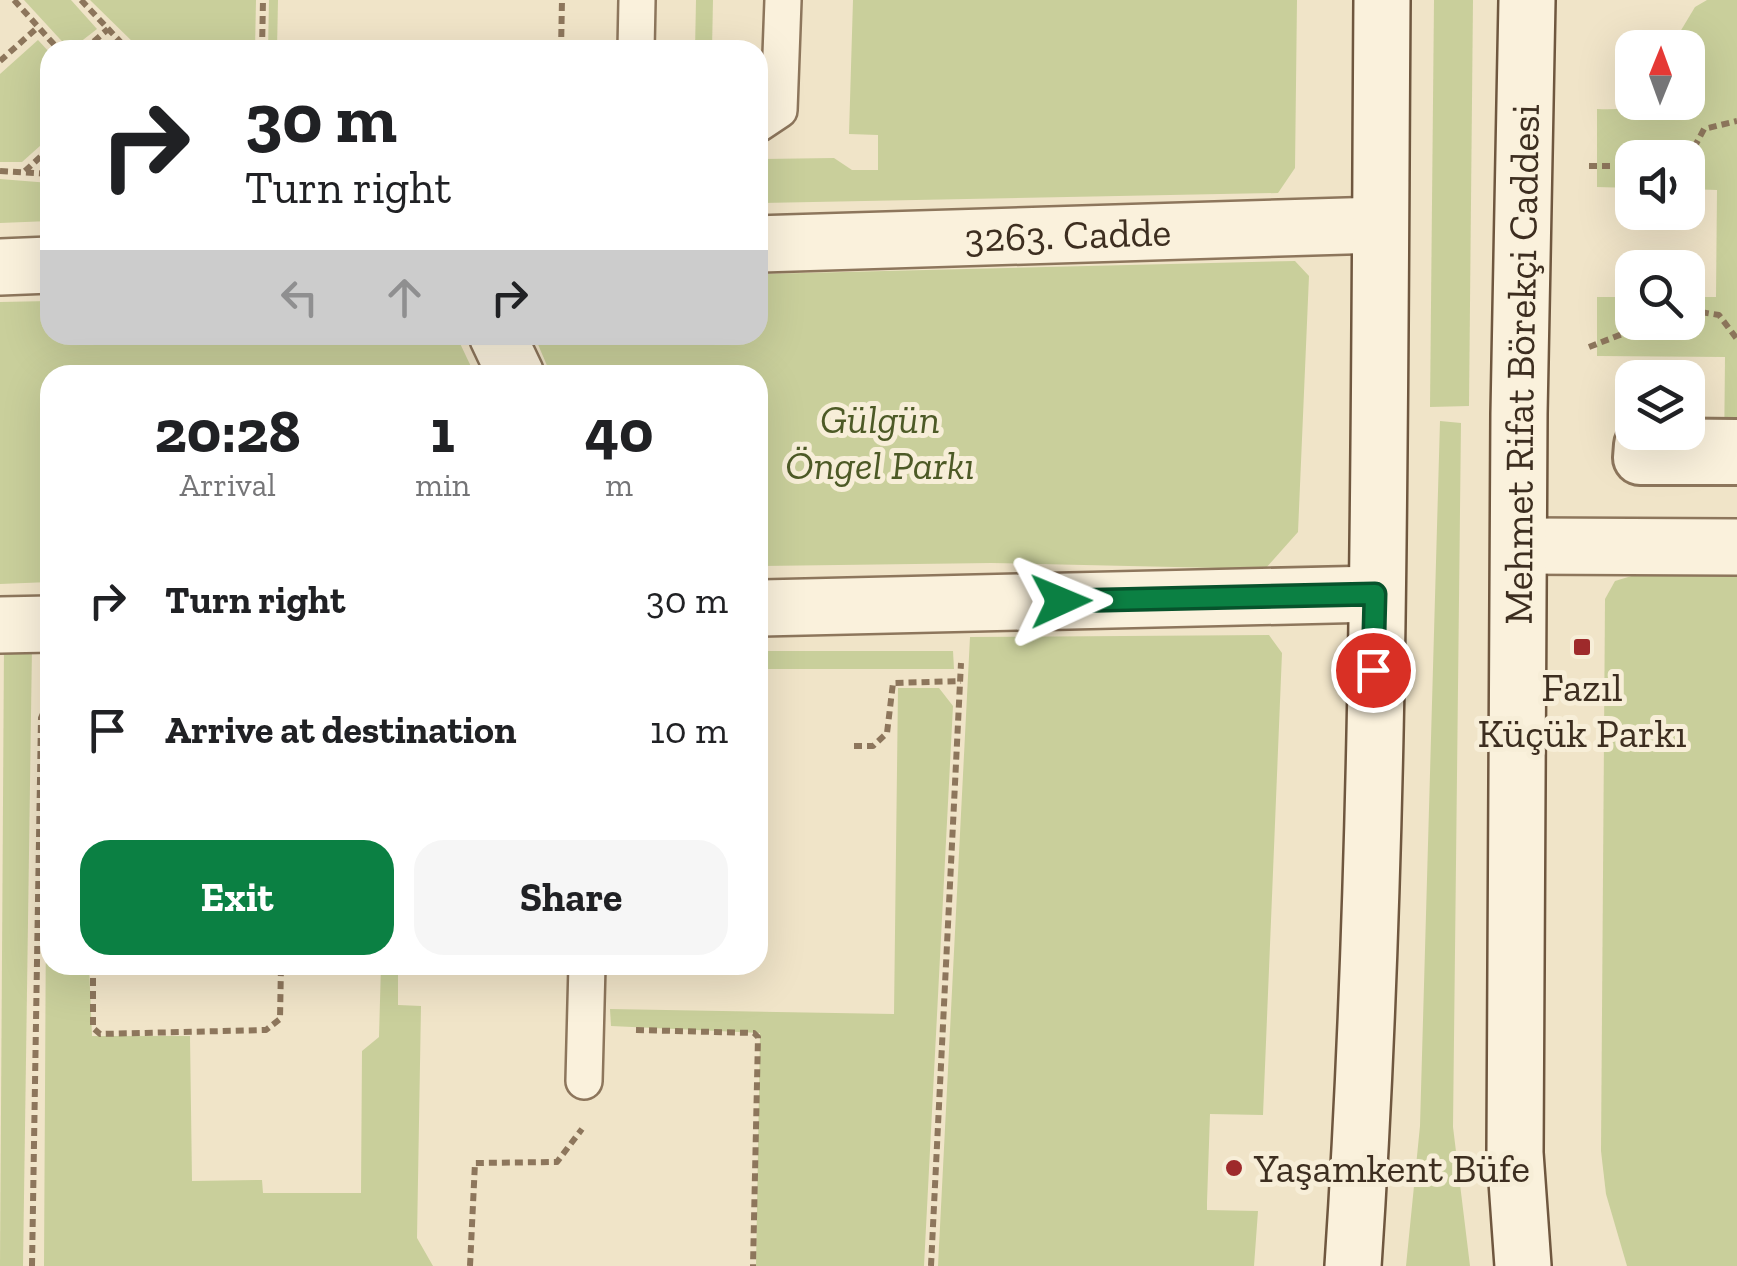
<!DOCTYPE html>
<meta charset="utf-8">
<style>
body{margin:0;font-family:"Zilla Slab",serif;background:#f6f6f6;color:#202124;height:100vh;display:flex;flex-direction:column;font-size:38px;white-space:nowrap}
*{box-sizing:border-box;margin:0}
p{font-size:32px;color:#757577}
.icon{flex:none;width:55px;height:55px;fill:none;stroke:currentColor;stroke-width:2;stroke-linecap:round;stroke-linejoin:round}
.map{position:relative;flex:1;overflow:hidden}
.drawer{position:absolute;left:40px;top:365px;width:728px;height:610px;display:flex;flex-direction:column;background:#fff;border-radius:30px;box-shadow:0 10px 40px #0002}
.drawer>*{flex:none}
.guide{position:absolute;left:40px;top:40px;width:728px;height:305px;border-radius:30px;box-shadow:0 10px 40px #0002;background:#fff;color:#202124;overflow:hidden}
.needle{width:65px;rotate:1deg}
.fabs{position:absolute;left:1615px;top:30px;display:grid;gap:20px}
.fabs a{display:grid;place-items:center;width:90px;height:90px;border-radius:20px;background:#fff;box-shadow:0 10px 40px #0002;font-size:50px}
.pin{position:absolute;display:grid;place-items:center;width:85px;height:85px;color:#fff;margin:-42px;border:5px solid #fff;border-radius:50%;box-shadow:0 2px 10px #0007}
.me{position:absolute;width:110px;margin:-55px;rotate:89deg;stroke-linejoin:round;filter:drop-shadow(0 0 8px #0008)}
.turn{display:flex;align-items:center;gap:35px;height:210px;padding:0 40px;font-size:45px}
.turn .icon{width:130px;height:130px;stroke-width:2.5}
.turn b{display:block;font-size:70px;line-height:85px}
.lanes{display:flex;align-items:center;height:95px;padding:0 40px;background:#0003;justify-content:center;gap:50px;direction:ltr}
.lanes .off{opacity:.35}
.eta{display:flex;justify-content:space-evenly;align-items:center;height:170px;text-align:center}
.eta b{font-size:60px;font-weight:700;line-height:70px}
.action{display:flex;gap:20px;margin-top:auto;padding:20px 40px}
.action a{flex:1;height:115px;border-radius:30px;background:#0b8043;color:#fff;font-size:40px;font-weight:700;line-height:115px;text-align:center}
.action a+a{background:#f6f6f6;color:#202124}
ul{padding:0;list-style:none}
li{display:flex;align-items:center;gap:30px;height:130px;padding:0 40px}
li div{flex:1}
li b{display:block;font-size:38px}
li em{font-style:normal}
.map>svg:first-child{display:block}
.green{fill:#c9cf9b}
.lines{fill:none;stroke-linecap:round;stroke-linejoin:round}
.service-casing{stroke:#8d765c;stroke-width:40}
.pedestrian-casing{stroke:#8d765c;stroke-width:58}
.minor-casing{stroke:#8d765c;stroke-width:60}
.secondary-casing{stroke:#6f573f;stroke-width:60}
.path{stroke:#8d765c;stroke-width:6;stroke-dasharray:8 5;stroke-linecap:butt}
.service{stroke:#faf1dc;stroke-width:35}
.pedestrian{stroke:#faf1dc;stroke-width:52}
.minor{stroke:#faf1dc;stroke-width:55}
.secondary{stroke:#faf1dc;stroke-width:55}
.route-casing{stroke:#07532c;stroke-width:25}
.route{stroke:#0b8043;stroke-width:18}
.poi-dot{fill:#9e2a2b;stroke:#f7eed8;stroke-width:4}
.labels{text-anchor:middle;stroke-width:10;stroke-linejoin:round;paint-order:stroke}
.street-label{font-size:40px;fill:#3d2e20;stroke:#f7eed8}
.park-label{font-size:40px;font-style:italic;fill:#4d5a26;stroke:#f7eed8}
.poi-label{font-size:40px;fill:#3d2e20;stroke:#f7eed8}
</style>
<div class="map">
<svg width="1737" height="1266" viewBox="0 0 1737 1266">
<rect width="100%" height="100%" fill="#f0e4c8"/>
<!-- green -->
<g class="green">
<polygon points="24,0 71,0 97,29 70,50"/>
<polygon points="90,0 256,0 255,50 141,50"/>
<polygon points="269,0 278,0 277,50 268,50"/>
<polygon points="696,0 713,0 712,50 695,50"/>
<polygon points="853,0 1297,0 1295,168 1278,193 758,203 758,159 834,158 852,170 878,170 878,135 849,134"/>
<polygon points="1434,0 1473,0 1469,406 1430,407"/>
<path d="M1707,0H1737V487L1641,485L1640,458H1724L1725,357L1597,356V297H1632V322H1688V297H1716L1717,190L1688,189V158H1632V188L1597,187V109C1629,111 1656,103 1688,102V48L1671,47L1695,7Z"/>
<polygon points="38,40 50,53 50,137 22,162 0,162 0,74"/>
<polygon points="0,179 50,183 50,221 0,223"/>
<polygon points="1295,261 1309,276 1298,532 1265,569 991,563 758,566 758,375 551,375 534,335 758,335 758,274"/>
<polygon points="50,301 50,335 456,335 475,375 50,375 50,582 0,584 0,302"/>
<polygon points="1440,421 1461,423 1453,1127 1470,1266 1406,1266 1420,1126"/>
<polygon points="1737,570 1737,1266 1627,1266 1606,1194 1601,1151 1605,599 1615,581 1638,574"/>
<polygon points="1269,635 1282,653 1263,1115 1210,1114 1207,1202 1207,1210 1258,1211 1254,1266 938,1266 970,637"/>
<polygon points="4,647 32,647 23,1266 0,1266"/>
<polygon points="758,651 953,651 954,669 758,669"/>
<polygon points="898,688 939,688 953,706 924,1266 756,1266 760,1033 611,1026 610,1009 894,1014"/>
<polygon points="47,738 50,965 89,965 92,1036 190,1036 192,1181 262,1180 263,1193 361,1193 362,1051 379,1037 381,965 398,965 398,1005 421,1006 417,1238 433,1266 44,1266"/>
</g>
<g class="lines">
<defs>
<g id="service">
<polyline points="636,50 637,0"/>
<polyline points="758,124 779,110 783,0"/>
<polyline points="584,1081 587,965"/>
</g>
<polygon id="pedestrian" points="1641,445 1735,446 1735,458 1640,458"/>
<g id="minor">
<path id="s1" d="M758,244L1380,225"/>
<polyline points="0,267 50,265"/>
<polyline points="497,335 516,375"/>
<polyline points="1520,546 1737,547"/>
<polyline points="758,608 1375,594"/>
<polyline points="0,625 50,624"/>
</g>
<g id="secondary">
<path d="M1353,1266C1381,845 1379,422 1382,0"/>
<path id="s2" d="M1523,1266L1515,1153L1519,414L1527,0"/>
</g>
</defs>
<!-- service casing -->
<use href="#service" class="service-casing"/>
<!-- pedestrian casing -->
<use href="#pedestrian" class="pedestrian-casing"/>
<!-- minor casing -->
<use href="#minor" class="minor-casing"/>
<!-- secondary casing -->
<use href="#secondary" class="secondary-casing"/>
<!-- path -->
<g class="path">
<polyline points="14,0 59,50"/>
<polyline points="81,0 128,50"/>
<polyline points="84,50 108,29"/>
<polyline points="262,50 263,0"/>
<polyline points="561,50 562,0"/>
<polyline points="0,61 38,27"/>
<polyline points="1688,159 1704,129 1737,121"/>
<polyline points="1589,166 1632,166"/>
<polyline points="0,171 50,174"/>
<polyline points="25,171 50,148"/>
<polyline points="1688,310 1719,315 1737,339"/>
<polyline points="1589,347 1653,322"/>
<polyline points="854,746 873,746 887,733 893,683 961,681"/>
<polyline points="93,965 93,1028 100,1034 266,1030 280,1019 281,965"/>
<polyline points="636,1030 754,1033 758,1037 753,1266"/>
<polyline points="32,1266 41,718 50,698"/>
<polyline points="470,1266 475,1163 557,1162 582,1129"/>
<polyline points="931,1266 961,663"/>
</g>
<!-- service -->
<use href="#service" class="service"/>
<!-- pedestrian -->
<use href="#pedestrian" class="pedestrian"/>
<!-- minor -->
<use href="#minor" class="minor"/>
<!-- secondary -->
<use href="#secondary" class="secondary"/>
</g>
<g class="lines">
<defs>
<polyline id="route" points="1061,601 1375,594 1373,670"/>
</defs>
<!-- route casing -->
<use href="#route" class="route-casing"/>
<!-- route -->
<use href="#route" class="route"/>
</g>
<!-- markers -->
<g class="poi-dot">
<rect x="1572" y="637" width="20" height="20" rx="5"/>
<circle cx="1234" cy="1168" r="10"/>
</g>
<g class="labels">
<!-- street labels -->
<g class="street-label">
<text dy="14" stroke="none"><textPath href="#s1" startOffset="310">3263. Cadde</textPath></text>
<text dy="14" stroke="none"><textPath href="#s2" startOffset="902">Mehmet Rifat Börekçi Caddesi</textPath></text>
</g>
<!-- park labels -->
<g class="park-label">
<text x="880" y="433">Gülgün<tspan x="880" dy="46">Öngel Parkı</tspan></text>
</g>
<!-- poi labels -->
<g class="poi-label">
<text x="1582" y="701">Fazıl<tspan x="1582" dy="46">Küçük Parkı</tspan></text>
<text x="1254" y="1182" text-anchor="start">Yaşamkent Büfe</text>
</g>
</g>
</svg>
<div class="fabs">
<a><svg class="needle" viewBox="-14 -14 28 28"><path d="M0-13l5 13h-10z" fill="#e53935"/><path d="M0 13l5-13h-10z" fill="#757577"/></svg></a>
<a><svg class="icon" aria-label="sound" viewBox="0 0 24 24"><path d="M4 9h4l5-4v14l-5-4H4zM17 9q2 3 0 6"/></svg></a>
<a><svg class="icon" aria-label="search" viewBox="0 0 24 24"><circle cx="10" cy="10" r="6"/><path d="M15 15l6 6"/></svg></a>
<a><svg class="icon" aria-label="layers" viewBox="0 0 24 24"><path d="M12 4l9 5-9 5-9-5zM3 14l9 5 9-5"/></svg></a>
</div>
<div class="pin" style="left:1373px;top:670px;background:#d93025"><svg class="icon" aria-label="arrive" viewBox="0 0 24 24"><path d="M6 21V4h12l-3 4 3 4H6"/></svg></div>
<svg class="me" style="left:1061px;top:601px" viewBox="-20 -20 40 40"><path d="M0-17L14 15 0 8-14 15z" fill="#0b8043" stroke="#fff" stroke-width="4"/></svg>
<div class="guide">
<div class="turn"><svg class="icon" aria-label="right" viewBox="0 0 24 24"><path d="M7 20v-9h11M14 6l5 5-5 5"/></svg><div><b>30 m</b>Turn right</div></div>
<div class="lanes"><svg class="icon off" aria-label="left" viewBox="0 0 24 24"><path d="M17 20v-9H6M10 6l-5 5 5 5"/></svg><svg class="icon off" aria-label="ahead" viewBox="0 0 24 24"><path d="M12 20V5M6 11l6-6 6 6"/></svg><svg class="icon" aria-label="right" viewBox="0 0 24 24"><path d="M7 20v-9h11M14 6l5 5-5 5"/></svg></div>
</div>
<section class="drawer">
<div class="eta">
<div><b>20:28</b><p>Arrival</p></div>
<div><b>1</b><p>min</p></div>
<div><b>40</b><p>m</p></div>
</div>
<ul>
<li><svg class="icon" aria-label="right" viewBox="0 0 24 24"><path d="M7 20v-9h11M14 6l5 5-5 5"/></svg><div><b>Turn right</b></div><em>30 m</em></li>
<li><svg class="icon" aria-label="arrive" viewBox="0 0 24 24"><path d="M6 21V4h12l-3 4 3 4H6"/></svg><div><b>Arrive at destination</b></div><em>10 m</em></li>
</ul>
<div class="action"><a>Exit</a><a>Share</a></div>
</section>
</div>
